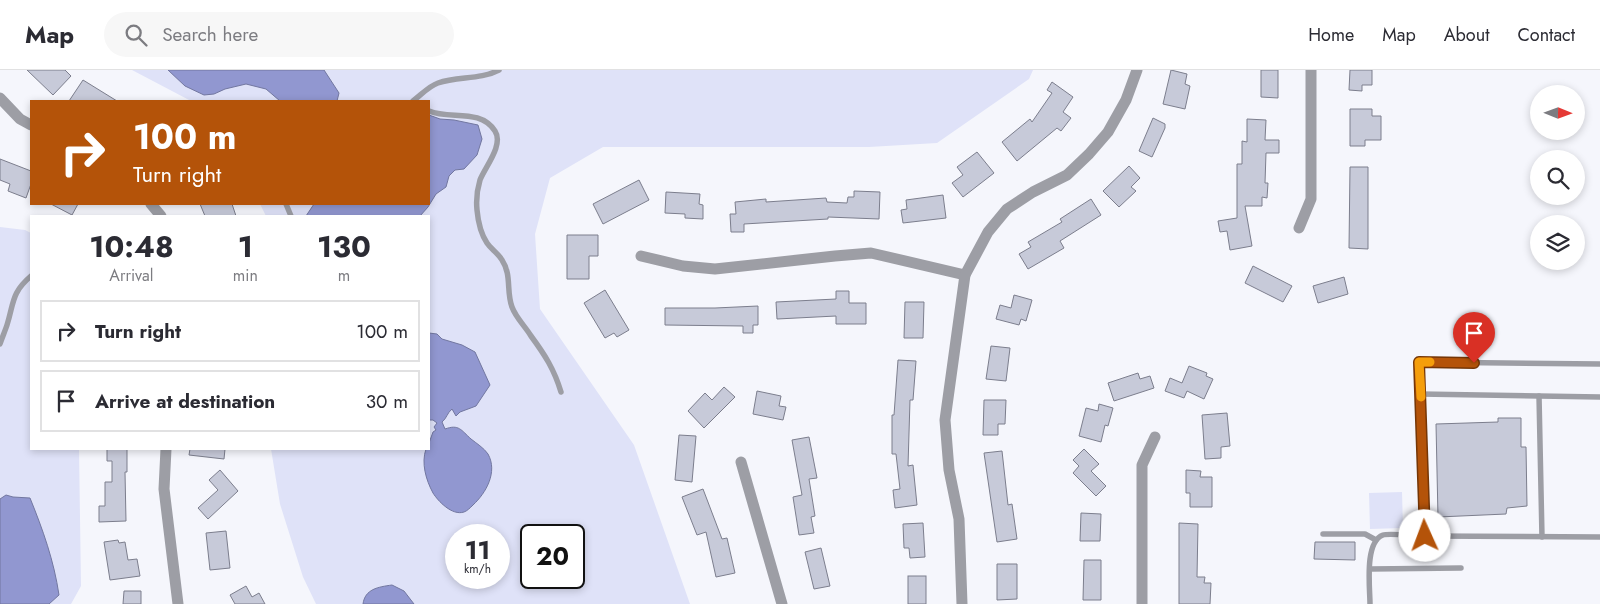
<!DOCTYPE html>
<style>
body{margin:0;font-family:Jost,sans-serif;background:#f7f7f7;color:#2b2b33;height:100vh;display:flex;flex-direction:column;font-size:19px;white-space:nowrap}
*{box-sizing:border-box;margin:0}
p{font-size:16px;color:#7c7c81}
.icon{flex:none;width:28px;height:28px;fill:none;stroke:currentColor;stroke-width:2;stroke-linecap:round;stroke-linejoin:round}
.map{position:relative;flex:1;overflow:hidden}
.drawer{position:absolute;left:30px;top:145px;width:400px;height:235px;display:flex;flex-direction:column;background:#fff;border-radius:0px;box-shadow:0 2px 8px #0003}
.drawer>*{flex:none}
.top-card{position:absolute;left:30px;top:30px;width:400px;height:105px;border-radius:0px;box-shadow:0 2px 8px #0003;background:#b45309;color:#fff;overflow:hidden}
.needle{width:32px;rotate:91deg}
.tools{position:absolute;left:1530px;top:15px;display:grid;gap:10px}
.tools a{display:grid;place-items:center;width:55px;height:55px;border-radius:50%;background:#fff;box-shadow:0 2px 8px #0003;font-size:25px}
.speed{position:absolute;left:445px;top:454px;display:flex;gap:10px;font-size:25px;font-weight:700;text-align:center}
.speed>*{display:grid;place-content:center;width:65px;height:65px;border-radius:50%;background:#fff;box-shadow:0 2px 8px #0003;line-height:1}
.speed small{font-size:12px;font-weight:400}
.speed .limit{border:2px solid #111;border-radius:8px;background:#fff;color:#111}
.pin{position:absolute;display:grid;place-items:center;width:42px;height:42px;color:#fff;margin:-51px -21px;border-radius:50% 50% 50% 0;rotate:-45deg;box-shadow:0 0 5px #0007}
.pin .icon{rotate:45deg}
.me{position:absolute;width:55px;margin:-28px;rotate:358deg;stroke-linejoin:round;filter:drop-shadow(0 0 4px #0008)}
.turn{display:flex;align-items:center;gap:18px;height:105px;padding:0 20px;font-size:22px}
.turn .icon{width:65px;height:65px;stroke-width:2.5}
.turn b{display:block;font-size:35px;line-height:42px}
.eta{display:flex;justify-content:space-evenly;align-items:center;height:85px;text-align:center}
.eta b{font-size:30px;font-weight:700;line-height:35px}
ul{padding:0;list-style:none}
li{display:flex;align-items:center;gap:15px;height:62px;margin:0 10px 8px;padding:0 10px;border:2px solid #e1e1e2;border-radius:0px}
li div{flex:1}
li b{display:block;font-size:19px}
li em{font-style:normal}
header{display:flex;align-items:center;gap:30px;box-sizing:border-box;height:70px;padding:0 25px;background:#fff;border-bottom:1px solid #e1e1e2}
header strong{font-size:24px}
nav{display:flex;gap:28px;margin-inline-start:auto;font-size:18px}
.search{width:350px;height:45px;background:#f7f7f7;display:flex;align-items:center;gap:12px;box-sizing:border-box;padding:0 18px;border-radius:28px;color:#7c7c81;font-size:19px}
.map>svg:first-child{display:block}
.green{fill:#dfe2f8;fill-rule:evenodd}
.water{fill:#9197d0;stroke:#7277a0}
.building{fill:#c7cad9;stroke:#7c7e8d}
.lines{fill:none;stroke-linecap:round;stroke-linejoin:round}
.service{stroke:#9d9ea5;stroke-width:5.5}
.minor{stroke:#9d9ea5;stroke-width:11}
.route-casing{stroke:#753606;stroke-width:12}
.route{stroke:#b45309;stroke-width:9}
.slow{stroke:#f59e0b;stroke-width:9}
</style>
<header>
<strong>Map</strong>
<div class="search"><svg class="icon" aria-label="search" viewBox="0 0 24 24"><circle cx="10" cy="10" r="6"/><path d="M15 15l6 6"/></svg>Search here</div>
<nav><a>Home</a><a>Map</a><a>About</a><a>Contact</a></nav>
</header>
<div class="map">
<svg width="1600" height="534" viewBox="0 0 1600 534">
<rect width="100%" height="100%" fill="#f5f6fc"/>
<!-- green -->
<g class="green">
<path d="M132,0H1033L1029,9L937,73L869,77H603L550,108L535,164L540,239L634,375L690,534H316L303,507L280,434L271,379H429V146H266L260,134H429V31H191ZM456,465H499V508H456ZM531,465H574V508H531Z"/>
<polygon points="0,157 25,160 31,163 31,379 79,379 81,516 71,534 0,534"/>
<polygon points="1402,422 1403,458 1370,459 1369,423"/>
</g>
<!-- water -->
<g class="water">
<polygon points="168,0 324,0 339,23 337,31 280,31 266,19 246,14 225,19 214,24 204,25 185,16"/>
<polygon points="429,45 440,49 454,50 478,55 482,69 477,85 464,99 455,100 449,106 446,117 436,124 428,137 420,146 306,146 314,134 429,134"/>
<path d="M429,263L437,264L442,269L462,275L475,282L490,315L476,336L460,342L456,346L452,339C447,343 447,348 442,352L445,359C459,354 461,360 471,369C476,373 484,378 488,384C498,402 486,423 473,435C470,438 467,441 464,442C452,446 438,431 433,423C426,410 421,393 426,379H429V373L433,362L436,360L434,357L437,353L433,350H429Z"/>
<path d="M6,425L13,427L30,428C43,460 54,491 59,525L49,534H0V429Z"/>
<path d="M392,515L404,521L414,534H363C365,519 378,517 392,515Z"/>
</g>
<!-- building -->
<g class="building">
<polygon points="27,0 65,0 71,6 53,25"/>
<polygon points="1171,0 1187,4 1185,14 1190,16 1185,39 1163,34"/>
<polygon points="1261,0 1278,0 1278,28 1261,27"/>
<polygon points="1350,0 1372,0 1372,15 1362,15 1362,21 1349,20"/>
<polygon points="83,10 117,31 69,31"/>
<polygon points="1052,12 1073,27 1063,42 1071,48 1061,61 1057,58 1017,91 1002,72 1030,49 1032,52 1052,23 1047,20"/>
<polygon points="1350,39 1372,39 1372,46 1381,46 1381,70 1365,70 1365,76 1350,76"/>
<polygon points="1153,48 1165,54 1165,58 1152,87 1139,81"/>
<polygon points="1247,49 1266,50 1265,70 1279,70 1279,83 1266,83 1265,113 1268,113 1267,128 1262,127 1262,136 1245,136 1252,176 1230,180 1227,161 1220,162 1218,151 1237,148 1237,94 1242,94 1242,71 1247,72"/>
<polygon points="977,82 994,103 963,127 952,113 963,105 957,97"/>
<polygon points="0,89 31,101 31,114 26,128 8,121 10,114 0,110"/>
<polygon points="1129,96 1140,108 1131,117 1136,121 1119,137 1103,121"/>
<polygon points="1350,97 1368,97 1368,179 1349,178"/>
<polygon points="639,110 649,130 603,154 593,134"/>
<polygon points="854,121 880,122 879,149 828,147 828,149 744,154 744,162 731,162 730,144 736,144 735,132 766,129 766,132 826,128 827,132 847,133 848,127 854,127"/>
<polygon points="666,122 700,124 699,134 703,135 703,149 685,148 685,144 665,143"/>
<polygon points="943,125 946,148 903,153 901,140 907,139 906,130"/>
<polygon points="1091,129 1101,145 1060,171 1064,178 1028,199 1019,184 1031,177 1028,172 1062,152 1060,149"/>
<polygon points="51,134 78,134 72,145"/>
<polygon points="200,134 232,134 236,146 205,146"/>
<polygon points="567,165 598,165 598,186 589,186 589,209 567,209"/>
<polygon points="1253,196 1292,216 1283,232 1245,213"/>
<polygon points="1344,207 1348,224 1318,233 1313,216"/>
<polygon points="605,220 629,260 617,267 614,263 605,268 584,233"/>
<polygon points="836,221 849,221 849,233 866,233 866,254 836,254 836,246 777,249 776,232 836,229"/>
<polygon points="1014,225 1032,230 1026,251 1021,249 1019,255 996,249 1000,235 1011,238"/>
<polygon points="905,232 924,232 923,268 904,268"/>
<polygon points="758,236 758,255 753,255 753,263 743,263 743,256 665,255 665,238 715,238"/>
<polygon points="991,276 1010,278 1006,311 986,309"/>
<polygon points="898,290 916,291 913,330 910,330 908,396 913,395 917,435 895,438 893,420 900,419 896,384 892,384 892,345 894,345"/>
<polygon points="1189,296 1207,303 1206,306 1213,309 1204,329 1187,321 1184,328 1165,321 1170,308 1182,313"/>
<polygon points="1138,303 1140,309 1150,306 1154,318 1114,331 1108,313"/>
<polygon points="724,317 735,327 704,358 688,341 705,323 712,330"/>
<polygon points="757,321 781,326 779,336 786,337 783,350 753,344"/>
<polygon points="984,330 1006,330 1005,354 998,354 998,365 983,365"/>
<polygon points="1099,334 1113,338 1108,356 1105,355 1101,372 1079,366 1086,338 1098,341"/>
<polygon points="1227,343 1230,376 1221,377 1221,388 1205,389 1202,345"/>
<polygon points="1498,348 1521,348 1521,377 1526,377 1527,436 1507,438 1506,444 1438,447 1436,354 1498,352"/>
<polygon points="679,365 696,366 692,412 675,410"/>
<polygon points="809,367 817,408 809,409 815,446 811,447 814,463 799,465 793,427 802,425 792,370"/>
<polygon points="107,379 127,379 127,402 125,402 126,451 99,452 99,436 105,436 105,412 112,412 112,391 107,391"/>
<polygon points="190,379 225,379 224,389 189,385"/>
<polygon points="1084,379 1099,394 1091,401 1106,416 1096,426 1073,403 1079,396 1073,390"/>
<polygon points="1002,381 1008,435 1012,434 1017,469 997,472 984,383"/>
<polygon points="220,400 238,421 208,449 198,438 218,420 209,410"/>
<polygon points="1186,400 1201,401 1200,407 1212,407 1212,437 1190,437 1190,423 1186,423"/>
<polygon points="703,419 722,469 727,468 735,503 716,507 706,462 697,465 682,427"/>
<polygon points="1081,443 1101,444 1100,471 1080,471"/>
<polygon points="923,453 925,487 910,488 909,478 904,478 903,454"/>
<polygon points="1179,453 1198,454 1197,507 1205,507 1204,513 1211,513 1210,534 1179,534"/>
<polygon points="226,461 230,498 210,500 206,463"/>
<polygon points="118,470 119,473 125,472 128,490 137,489 140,506 110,510 104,472"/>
<polygon points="1315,472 1355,472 1355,490 1314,489"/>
<polygon points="821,478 830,516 814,519 805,482"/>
<polygon points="1084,490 1101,490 1101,530 1083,530"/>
<polygon points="997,494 1017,494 1017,529 997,530"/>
<rect x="908" y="506" width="18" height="28"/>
<polygon points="246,516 252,527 259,523 265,534 235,534 230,525"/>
<polygon points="124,521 141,521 141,534 123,534"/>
</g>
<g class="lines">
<!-- service -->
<g class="service">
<path d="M413,31C421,25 429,16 438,13C458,6 480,10 499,0"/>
<path d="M429,41C450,50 480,38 495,61C504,75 485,97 480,110C477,120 476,130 477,140C478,151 481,164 487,173C491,179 498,183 502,190C512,205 506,221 512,237C516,248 525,256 531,266C545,285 554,299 561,322"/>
<polyline points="286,134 291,146"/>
<path d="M0,274C2,268 5,261 7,255C14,233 11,223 31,206"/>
<polyline points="1420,324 1600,327"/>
<polyline points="1539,326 1542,467"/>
<polyline points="1323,464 1365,464 1376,470"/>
<polyline points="1425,466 1600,467"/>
<polyline points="1370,499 1461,498"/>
<path d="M1370,534C1370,518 1364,472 1383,465C1389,463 1416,466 1425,466L1419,292L1600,294"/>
</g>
<!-- minor -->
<g class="minor">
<polyline points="0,28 20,49 31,55"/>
<polyline points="151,134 161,146"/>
<polyline points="1299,158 1311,129 1311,0"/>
<polyline points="641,186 683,196 715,199 835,186 871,183 965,205"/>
<polyline points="166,379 164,419 178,534"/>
<polyline points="741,392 782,534"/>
<polyline points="962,534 959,449 949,400 945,350 965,205 988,162 1007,139 1033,122 1067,105 1089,84 1108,62 1126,30 1137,0"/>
<polyline points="1142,534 1142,395 1155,367"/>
</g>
</g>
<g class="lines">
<defs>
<polyline id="route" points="1425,466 1419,292 1474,293"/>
</defs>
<!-- route casing -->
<use href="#route" class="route-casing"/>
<!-- route -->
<use href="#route" class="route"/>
<!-- slow -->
<polyline class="slow" points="1421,327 1419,292 1430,292"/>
</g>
</svg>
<div class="tools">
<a><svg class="needle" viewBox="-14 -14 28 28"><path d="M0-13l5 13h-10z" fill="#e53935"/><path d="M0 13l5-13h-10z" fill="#7c7c81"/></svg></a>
<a><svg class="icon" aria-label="search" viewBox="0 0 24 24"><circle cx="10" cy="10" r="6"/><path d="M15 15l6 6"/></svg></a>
<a><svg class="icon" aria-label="layers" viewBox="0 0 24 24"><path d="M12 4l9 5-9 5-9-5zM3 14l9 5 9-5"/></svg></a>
</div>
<div class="speed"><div>11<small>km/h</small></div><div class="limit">20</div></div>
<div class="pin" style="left:1474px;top:293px;background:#d93025"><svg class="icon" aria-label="arrive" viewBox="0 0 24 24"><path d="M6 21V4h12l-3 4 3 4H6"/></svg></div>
<svg class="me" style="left:1425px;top:466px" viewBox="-20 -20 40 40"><circle r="19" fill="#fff"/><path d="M0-13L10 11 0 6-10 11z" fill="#b45309"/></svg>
<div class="top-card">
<div class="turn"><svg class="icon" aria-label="right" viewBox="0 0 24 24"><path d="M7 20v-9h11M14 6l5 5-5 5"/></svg><div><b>100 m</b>Turn right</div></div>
</div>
<section class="drawer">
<div class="eta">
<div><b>10:48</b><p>Arrival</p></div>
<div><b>1</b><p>min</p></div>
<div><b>130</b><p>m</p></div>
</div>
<ul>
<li><svg class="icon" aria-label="right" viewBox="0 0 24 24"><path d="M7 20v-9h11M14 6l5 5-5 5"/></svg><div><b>Turn right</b></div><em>100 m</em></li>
<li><svg class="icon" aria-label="arrive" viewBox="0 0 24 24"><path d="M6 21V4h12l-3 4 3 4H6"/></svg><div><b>Arrive at destination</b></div><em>30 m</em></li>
</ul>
</section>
</div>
